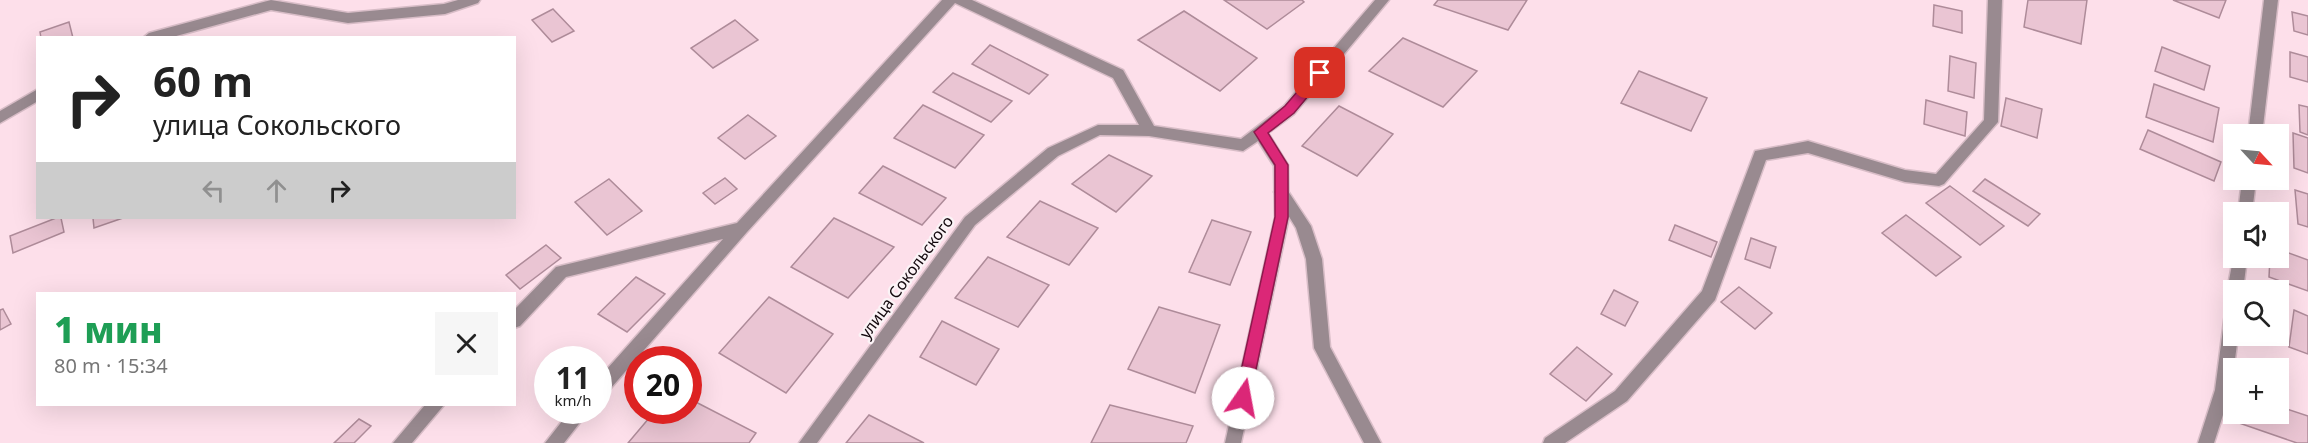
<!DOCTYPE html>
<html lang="ru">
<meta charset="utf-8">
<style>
body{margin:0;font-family:"Noto Sans",sans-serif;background:#f6f6f6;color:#222;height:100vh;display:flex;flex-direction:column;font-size:22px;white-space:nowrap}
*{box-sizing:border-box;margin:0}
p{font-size:20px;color:#767676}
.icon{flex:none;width:33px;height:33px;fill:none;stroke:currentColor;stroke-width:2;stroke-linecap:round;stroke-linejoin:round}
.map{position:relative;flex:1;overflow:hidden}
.sheet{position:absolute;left:36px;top:292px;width:480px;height:114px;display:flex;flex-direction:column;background:#fff;border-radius:0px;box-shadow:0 6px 24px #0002}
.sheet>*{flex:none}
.banner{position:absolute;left:36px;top:36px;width:480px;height:183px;border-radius:0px;box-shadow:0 6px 24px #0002;background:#fff;color:#222;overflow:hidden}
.needle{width:39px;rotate:116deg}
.controls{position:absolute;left:2223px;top:124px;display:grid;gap:12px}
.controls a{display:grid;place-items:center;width:66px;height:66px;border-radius:0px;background:#fff;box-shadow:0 6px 24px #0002;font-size:30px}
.speed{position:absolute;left:534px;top:346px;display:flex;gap:12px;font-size:30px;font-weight:700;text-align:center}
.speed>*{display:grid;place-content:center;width:78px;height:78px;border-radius:50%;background:#fff;box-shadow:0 6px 24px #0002;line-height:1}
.speed small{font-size:15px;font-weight:400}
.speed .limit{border:9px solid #d22;background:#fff;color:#111}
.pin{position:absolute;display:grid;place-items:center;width:51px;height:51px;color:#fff;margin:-26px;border-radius:12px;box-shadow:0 3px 9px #0006}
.me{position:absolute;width:66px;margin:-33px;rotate:12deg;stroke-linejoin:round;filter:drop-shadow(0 0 4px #0008)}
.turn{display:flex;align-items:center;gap:21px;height:126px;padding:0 18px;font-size:27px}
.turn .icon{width:78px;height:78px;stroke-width:2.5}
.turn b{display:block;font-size:42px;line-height:51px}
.lanes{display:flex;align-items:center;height:57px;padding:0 18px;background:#0003;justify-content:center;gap:30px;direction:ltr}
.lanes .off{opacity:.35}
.round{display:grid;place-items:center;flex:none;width:63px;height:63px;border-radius:0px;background:#f6f6f6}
.summary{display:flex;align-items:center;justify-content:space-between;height:102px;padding:0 18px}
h1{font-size:36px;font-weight:800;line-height:45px;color:#1e9e55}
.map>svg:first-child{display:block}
.building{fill:#eac5d3;stroke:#ae8b99;stroke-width:1.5}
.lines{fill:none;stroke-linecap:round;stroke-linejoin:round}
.service-casing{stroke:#d8bdc7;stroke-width:3}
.minor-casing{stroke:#d8bdc7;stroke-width:3}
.service{fill:#998a90;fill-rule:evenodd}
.minor{fill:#998a90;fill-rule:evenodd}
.route{fill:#db2777;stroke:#8e194d;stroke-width:1.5}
.labels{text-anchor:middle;stroke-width:4.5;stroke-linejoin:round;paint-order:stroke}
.street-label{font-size:16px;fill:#13080d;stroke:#fbf3f6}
</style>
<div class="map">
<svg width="2308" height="443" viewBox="0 0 2308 443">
<rect width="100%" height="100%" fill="#fddfea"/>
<!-- building -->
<g class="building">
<polygon points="1224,0 1302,0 1304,2 1267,29"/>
<polygon points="1438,0 1527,0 1508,30 1434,5"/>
<polygon points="2028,0 2087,0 2081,44 2024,27"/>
<polygon points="2173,0 2226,0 2219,18"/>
<polygon points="1934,5 1962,11 1962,33 1933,26"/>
<polygon points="553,9 574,31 552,42 532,20"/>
<polygon points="1184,11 1257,58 1220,91 1138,40"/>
<polygon points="2292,12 2308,16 2308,35 2294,31"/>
<polygon points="735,20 758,40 713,68 691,48"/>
<polygon points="69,22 73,38 41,38 40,32"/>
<polygon points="1403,38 1477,71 1443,107 1369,71"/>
<polygon points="990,45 1048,75 1029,94 972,64"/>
<polygon points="2162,47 2210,66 2204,90 2155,71"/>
<polygon points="2290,52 2308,57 2308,82 2290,77"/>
<polygon points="1950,56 1976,63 1974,98 1948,91"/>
<polygon points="1639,71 1707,98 1691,131 1621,103"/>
<polygon points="953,73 1012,101 991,122 933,92"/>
<polygon points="2154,84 2219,108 2213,142 2146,117"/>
<polygon points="2006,98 2042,109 2037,138 2001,126"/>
<polygon points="1926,100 1967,112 1965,136 1924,124"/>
<polygon points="923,105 984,135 955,168 894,138"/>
<polygon points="2299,105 2308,107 2308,135 2300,132"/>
<polygon points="1339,106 1393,134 1357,176 1302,146"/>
<polygon points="748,115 776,136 745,159 718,138"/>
<polygon points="2148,130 2221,162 2214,181 2140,149"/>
<polygon points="2293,133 2308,138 2308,173 2294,168"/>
<polygon points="1109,155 1152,176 1116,212 1072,184"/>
<polygon points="883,166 946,198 922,225 859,193"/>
<polygon points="725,178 737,189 715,204 703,193"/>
<polygon points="609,179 642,211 607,235 575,202"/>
<polygon points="1985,179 2040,214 2028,226 1973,191"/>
<polygon points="1950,186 2004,226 1980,245 1926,203"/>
<polygon points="2295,190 2308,194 2308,227 2298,224"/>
<polygon points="1040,201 1098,228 1069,265 1007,237"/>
<polygon points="1906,215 1961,257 1936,276 1882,233"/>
<polygon points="56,218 61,218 64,232 13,253 10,236"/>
<polygon points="93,218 123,218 94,228"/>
<polygon points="834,218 894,247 848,298 791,267"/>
<polygon points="1212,220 1251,232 1230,285 1189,272"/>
<polygon points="1675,225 1717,242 1711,257 1669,240"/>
<polygon points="1751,238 1776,247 1770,268 1745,259"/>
<polygon points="546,245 561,258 520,289 506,275"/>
<polygon points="2278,249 2308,260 2308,291 2269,277 2270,258 2278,258"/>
<polygon points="988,257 1049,285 1018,327 955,298"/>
<polygon points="636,277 665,294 627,332 598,314"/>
<polygon points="1739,287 1772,313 1755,329 1721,302"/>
<polygon points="1614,290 1638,302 1625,326 1601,314"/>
<polygon points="769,297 833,334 786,393 719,353"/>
<polygon points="1159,307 1220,325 1195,393 1128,369"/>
<polygon points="3,309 11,324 0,330 0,310"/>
<polygon points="2294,310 2308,316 2308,354 2289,347"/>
<polygon points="942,321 999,349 976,385 920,357"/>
<polygon points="1577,347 1612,374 1586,401 1550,374"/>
<polygon points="688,398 756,433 749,443 628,443 655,411 688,411"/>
<polygon points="1110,405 1193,426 1186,443 1091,443"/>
<polygon points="2278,406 2308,416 2308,443 2297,443 2239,423 2239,414 2278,414"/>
<polygon points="869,415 924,443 846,443"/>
<polygon points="359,419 371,426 354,443 334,443"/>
</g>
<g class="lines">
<defs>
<g id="service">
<polygon points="942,0 972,0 1123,70 1154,126 1241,139 1284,106 1375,0 1389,0 1294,114 1268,133 1288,165 1289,217 1241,443 1225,443 1275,217 1274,166 1258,141 1243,151 1149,136 1100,135 1058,156 975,225 817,443 799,443 965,217 1048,148 1098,125 1139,125 1113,78 955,3 747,232 604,396 598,398 598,379 723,239 566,277 520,326 514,328 514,310 556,267 737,223"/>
<polygon points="2264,0 2278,0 2262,135 2248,135"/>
<polygon points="2242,180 2256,180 2252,213 2238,213"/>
<polygon points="2234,254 2234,258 2247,258 2243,291 2234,291 2234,297 2227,291"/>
<polygon points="2234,300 2234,336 2238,336 2231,390 2214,443 2198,443 2215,390 2226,306 2228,301"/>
<polygon points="425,405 444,405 412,443 393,443"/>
<polygon points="570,411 589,411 564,443 545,443"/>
</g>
<g id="minor">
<polygon points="271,0 348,13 444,4 458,0 480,0 478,3 445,14 348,23 271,10 169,38 143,38 149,33"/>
<polygon points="1988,0 2002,0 1998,122 1944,184 1939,186 1905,182 1808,153 1766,160 1715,300 1627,401 1565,443 1543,443 1545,438 1615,391 1702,291 1755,151 1808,141 1905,170 1936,174 1984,120"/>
<polygon points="38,89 38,101 0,123 0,111"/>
<polygon points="1281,186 1286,188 1311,226 1322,259 1330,347 1381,443 1364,443 1314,348 1306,259 1296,228 1274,192 1276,188"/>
</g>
</defs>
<!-- service casing -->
<use href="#service" class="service-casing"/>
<!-- minor casing -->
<use href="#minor" class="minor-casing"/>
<!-- service -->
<use href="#service" class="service"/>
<!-- minor -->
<use href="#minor" class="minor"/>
</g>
<!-- route -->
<polygon class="route" points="1320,69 1326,73 1325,76 1294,113 1268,133 1288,165 1288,217 1250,398 1248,402 1243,404 1237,402 1235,398 1275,217 1275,165 1254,132 1285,106 1316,70"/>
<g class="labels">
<!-- street labels -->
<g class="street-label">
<text transform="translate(906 277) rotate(-54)" y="6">улица Сокольского</text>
</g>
</g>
</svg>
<div class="controls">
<a><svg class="needle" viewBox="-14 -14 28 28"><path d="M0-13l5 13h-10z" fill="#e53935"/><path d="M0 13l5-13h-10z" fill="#767676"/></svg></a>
<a><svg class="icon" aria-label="sound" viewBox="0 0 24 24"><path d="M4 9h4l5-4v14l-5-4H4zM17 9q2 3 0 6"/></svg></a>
<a><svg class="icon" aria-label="search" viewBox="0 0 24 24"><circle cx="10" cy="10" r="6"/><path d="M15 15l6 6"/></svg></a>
<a>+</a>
</div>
<div class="speed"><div>11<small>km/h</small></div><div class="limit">20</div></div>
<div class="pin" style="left:1320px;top:73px;background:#d93025"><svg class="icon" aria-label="arrive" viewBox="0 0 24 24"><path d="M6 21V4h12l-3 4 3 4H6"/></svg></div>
<svg class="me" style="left:1243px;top:398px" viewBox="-20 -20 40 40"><circle r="19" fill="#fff"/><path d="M0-13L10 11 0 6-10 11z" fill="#db2777"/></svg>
<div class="banner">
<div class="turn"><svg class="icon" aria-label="right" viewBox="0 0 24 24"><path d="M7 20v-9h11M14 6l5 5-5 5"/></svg><div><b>60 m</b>улица Сокольского</div></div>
<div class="lanes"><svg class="icon off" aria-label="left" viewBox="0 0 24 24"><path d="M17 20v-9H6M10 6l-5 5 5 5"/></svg><svg class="icon off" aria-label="ahead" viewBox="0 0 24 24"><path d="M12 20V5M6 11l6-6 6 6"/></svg><svg class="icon" aria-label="right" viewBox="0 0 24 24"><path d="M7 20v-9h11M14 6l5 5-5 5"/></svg></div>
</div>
<section class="sheet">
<div class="summary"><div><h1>1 мин</h1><p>80 m · 15:34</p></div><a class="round"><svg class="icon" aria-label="close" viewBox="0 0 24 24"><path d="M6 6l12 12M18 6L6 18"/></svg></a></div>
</section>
</div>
